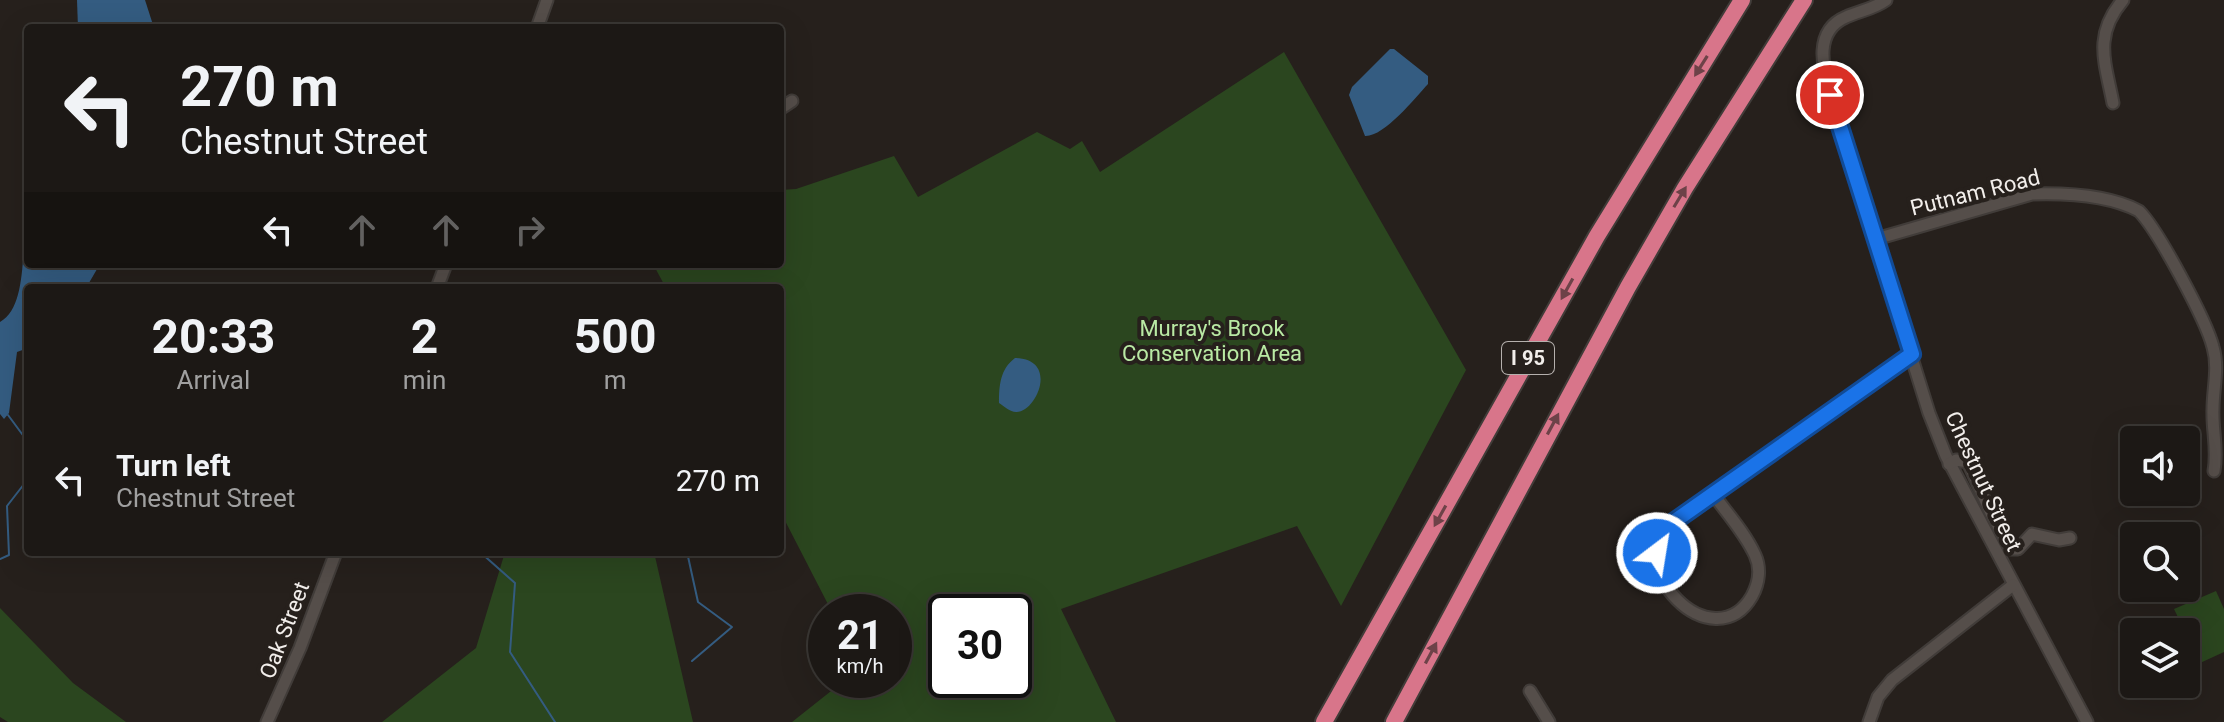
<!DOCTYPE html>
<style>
body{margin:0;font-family:Roboto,sans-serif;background:#292522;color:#f1f3f6;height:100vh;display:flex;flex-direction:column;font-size:30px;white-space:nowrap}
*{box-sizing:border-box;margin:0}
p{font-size:26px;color:#a0a0a0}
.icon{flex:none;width:44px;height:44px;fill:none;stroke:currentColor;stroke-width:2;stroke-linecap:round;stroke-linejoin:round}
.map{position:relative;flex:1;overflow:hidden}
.panel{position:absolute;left:24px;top:284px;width:760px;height:272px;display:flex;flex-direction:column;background:#1c1815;border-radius:8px;box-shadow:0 8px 32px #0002,0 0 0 2px #3a3734}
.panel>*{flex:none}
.banner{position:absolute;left:24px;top:24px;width:760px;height:244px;border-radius:8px;box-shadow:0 8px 32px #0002,0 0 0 2px #3a3734;background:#1c1815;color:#f1f3f6;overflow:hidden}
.buttons{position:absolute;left:2120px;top:426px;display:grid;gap:16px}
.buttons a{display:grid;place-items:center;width:80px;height:80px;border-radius:8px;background:#1c1815;box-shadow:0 8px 32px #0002,0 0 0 2px #3a3734;font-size:40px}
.speed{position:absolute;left:808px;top:594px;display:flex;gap:16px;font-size:40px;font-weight:700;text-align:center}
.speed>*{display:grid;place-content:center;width:104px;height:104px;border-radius:50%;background:#1c1815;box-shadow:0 8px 32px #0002,0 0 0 2px #3a3734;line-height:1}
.speed small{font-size:20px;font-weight:400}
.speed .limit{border:4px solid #111;border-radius:12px;background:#fff;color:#111}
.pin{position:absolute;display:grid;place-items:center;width:68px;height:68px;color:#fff;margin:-34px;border:4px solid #fff;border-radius:50%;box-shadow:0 2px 8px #0007}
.me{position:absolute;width:88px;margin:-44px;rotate:31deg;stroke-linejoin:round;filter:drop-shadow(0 0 6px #0008)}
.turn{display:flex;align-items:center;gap:28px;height:168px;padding:0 24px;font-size:36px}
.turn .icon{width:104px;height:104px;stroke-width:2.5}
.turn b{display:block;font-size:56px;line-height:68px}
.lanes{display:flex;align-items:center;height:76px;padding:0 24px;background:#0003;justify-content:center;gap:40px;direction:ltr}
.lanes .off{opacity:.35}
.eta{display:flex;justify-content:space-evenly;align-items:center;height:136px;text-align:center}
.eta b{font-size:48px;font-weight:700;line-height:56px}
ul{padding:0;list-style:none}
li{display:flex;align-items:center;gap:24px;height:120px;padding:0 24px}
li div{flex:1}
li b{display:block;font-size:30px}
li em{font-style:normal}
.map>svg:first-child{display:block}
.green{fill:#2b461f;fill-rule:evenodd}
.water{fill:#345c81}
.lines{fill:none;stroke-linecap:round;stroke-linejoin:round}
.stream{stroke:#345c81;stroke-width:2}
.minor-casing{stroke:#413c39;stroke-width:15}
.highway-casing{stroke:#413c39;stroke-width:20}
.minor{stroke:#554e4a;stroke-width:11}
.highway{stroke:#d8758a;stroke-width:16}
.oneway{fill:#6d4248}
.route-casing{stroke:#114b97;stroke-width:20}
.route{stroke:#1a73e8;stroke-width:14}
.labels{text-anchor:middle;stroke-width:8;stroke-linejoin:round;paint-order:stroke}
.shield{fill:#26201c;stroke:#b5b0ad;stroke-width:2}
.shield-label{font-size:20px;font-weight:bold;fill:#f2eeeb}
.street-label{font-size:22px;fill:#f2eeeb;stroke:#26201c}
.park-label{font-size:22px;fill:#b9eaa4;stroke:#26201c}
</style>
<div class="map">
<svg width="2224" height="722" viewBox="0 0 2224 722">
<rect width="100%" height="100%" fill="#26201c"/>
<!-- green -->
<g class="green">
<path d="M1284,52L1466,370L1341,606L1297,526L1061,609L1116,722H792L845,680H894V612H832L780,511V288H666L653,264H780V190L796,189L894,156L918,197L1037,132L1070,149L1082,141L1100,172ZM946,612H1014V680H946Z"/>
<polygon points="505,552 654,552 693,722 382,722 476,648"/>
<polygon points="2216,591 2224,609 2224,652 2200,663 2174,609"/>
<polygon points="0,608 73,683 126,722 8,722 0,717"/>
</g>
<!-- water -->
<g class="water">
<polygon points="77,0 145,0 154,28 78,28"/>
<path d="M1390,49H1394L1428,76V84C1415,98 1384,137 1365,136L1349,95L1352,87Z"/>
<path d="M28,213V264H100L86,288H28V348L17,352L9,413L4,419L0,414V322C29,306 20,243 28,213Z"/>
<path d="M1015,358C1060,359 1036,413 1016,412C1010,412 1004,406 999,403C999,386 1000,369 1015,358Z"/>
</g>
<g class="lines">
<!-- stream -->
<g class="stream">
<polyline points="8,415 25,438 28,476"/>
<polyline points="480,552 515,583 510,652 555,722"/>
<polyline points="687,552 698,602 732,627 692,661"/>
<polyline points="0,559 9,555 7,506 28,479"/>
</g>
<defs>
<g id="minor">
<path d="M1886,0C1874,9 1859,11 1846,17C1813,31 1823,68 1830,95L1929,413L1946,456L2087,722"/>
<polyline points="537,28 547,0"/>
<path d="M2113,103C2105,62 2093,35 2123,0"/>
<polyline points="780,109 792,101"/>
<path d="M1876,239L2032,194C2065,193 2109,195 2139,211C2158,230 2206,320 2213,347C2219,368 2213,388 2213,409C2212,430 2218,449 2214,471"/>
<polyline points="437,288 446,264"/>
<polyline points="1949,464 1956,460 1968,462 1991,513 2011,549 2018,549 2032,534 2059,540 2070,538"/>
<path d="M1713,494C1727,513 1745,533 1755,555C1761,568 1759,583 1752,596C1714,662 1615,566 1679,518L1912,354"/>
<polyline points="1530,691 1549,722"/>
<polyline points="267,722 300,648 336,552"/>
<polyline points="1869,722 1878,697 1892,680 2013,585"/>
</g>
<g id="highway">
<polyline points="1324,722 1597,236 1742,0"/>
<polyline points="1394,722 1628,287 1685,188 1804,0"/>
</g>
</defs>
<!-- minor casing -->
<use href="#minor" class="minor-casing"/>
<!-- highway casing -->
<use href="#highway" class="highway-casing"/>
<!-- minor -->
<use href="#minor" class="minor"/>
<!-- highway -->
<use href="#highway" class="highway"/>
</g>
<!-- one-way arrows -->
<defs><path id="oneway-solid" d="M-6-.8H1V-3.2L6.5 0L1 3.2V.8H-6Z" transform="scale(2)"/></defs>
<g class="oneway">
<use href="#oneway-solid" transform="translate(1701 66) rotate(122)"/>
<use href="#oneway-solid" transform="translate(1680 197) rotate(-59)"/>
<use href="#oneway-solid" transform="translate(1567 289) rotate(119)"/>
<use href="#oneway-solid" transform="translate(1553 424) rotate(-62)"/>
<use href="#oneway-solid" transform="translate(1440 516) rotate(119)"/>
<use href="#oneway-solid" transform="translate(1431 653) rotate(-62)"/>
</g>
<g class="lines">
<defs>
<polyline id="route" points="1657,553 1662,536 1672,523 1912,354 1830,95"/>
</defs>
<!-- route casing -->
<use href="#route" class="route-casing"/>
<!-- route -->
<use href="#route" class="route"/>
</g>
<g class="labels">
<!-- shield labels -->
<rect class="shield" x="1502" y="342" width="52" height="32" rx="6"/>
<g class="shield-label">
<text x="1528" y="365">I 95</text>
</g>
<!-- street labels -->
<g class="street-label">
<text transform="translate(1975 192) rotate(-14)" y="8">Putnam Road</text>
<text transform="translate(1984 481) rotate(65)" y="8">Chestnut Street</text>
<text transform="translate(284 630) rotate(-69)" y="8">Oak Street</text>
</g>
<!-- park labels -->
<g class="park-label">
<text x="1212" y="336">Murray's Brook<tspan x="1212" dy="25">Conservation Area</tspan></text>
</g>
</g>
</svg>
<div class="buttons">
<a><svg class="icon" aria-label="sound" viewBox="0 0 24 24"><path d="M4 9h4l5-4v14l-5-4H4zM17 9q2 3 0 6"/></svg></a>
<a><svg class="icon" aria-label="search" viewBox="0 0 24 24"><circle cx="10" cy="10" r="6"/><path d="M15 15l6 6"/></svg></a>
<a><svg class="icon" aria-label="layers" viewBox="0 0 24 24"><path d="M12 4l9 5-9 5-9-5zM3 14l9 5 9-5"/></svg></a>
</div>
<div class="speed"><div>21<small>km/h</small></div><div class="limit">30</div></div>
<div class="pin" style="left:1830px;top:95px;background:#d93025"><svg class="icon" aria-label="arrive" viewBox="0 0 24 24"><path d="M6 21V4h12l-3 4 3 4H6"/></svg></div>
<svg class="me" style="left:1657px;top:553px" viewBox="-20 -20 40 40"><circle r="17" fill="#1a73e8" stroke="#fff" stroke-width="3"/><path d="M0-11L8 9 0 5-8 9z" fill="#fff"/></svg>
<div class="banner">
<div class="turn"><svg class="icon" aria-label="left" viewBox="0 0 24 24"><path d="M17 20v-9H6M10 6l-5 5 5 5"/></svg><div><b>270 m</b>Chestnut Street</div></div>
<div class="lanes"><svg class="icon" aria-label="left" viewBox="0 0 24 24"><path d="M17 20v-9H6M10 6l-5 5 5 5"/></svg><svg class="icon off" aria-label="ahead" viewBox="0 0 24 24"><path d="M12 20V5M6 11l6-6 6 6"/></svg><svg class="icon off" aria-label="ahead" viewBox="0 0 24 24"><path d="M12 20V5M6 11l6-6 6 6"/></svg><svg class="icon off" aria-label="right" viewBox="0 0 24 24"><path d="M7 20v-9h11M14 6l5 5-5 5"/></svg></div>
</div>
<section class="panel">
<div class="eta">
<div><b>20:33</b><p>Arrival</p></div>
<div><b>2</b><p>min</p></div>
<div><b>500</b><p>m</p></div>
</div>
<ul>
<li><svg class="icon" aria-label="left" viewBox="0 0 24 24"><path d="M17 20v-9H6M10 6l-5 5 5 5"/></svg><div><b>Turn left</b><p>Chestnut Street</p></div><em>270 m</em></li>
</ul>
</section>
</div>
